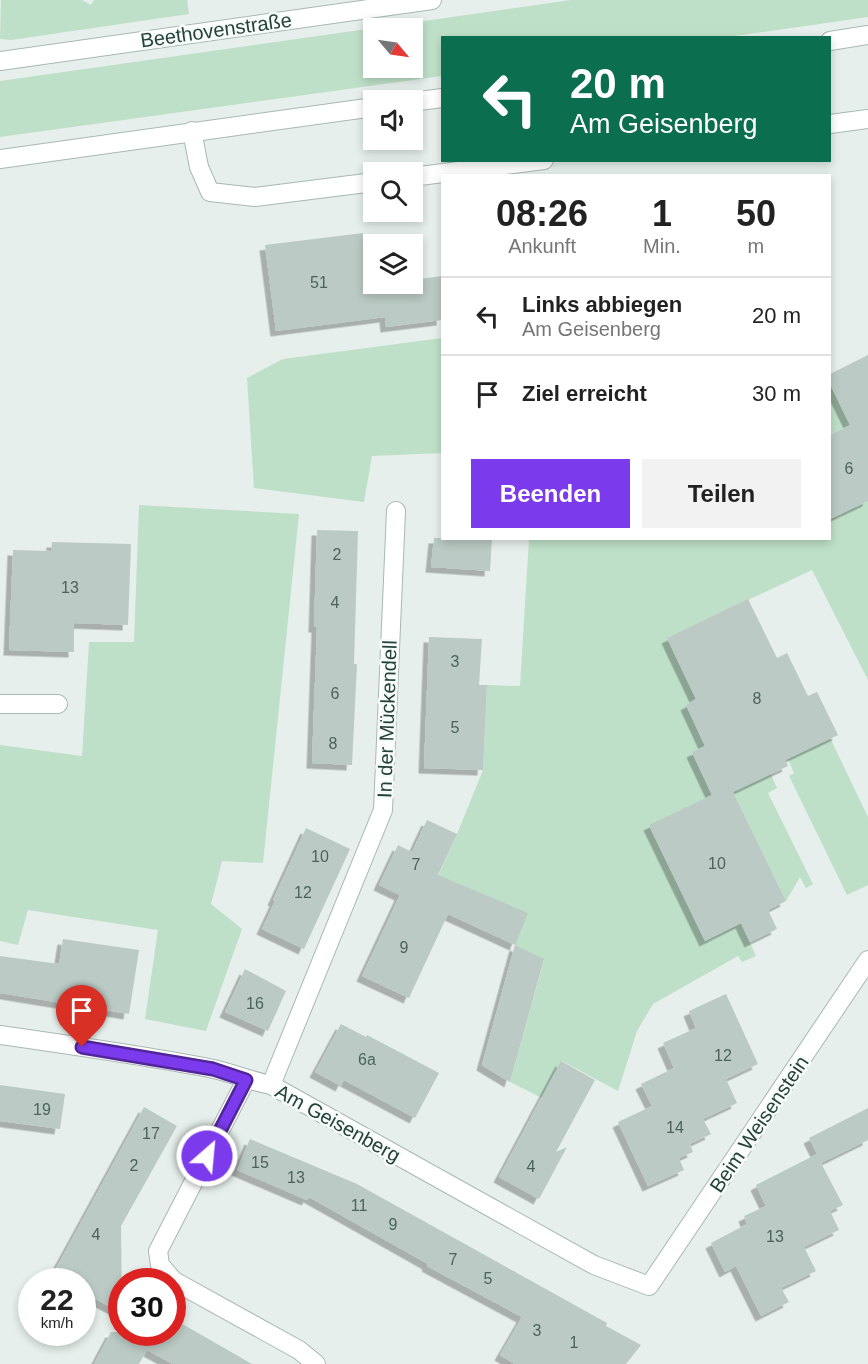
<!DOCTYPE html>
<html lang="de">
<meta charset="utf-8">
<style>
body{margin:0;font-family:Arial,sans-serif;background:#f2f2f2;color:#222;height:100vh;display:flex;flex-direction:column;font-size:22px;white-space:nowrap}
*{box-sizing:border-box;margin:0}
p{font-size:20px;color:#767676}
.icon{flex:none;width:33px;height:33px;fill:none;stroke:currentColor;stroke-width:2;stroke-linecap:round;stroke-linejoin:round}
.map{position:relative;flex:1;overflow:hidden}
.panel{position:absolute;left:441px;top:174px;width:390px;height:366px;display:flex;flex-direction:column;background:#fff;border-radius:0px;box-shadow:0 3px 9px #0003}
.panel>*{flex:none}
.hud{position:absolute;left:441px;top:36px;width:390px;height:126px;border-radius:0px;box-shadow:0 3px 9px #0003;background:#0b6e4f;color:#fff;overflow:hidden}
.needle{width:39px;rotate:119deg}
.tools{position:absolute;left:363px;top:18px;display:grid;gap:12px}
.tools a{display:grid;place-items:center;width:60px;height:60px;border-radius:0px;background:#fff;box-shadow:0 3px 9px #0003;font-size:30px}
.speed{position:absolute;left:18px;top:1268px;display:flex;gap:12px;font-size:30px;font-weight:700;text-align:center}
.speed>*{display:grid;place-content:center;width:78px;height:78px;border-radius:50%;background:#fff;box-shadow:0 3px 9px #0003;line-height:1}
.speed small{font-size:15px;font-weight:400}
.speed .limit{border:9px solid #d22;background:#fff;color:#111}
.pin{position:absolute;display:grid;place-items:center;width:51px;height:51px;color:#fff;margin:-62px -26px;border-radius:50% 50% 50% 0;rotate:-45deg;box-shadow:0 0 6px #0007}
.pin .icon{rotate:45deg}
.me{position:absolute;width:66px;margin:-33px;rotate:27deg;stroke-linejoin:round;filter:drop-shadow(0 0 4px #0008)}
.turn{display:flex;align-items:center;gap:21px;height:126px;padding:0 30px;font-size:27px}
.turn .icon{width:78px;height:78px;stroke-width:2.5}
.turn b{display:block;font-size:42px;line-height:51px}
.eta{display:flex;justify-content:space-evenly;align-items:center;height:102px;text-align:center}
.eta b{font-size:36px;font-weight:700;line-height:42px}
.cta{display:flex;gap:12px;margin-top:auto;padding:12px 30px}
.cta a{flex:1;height:69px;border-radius:0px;background:#7c3aed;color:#fff;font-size:24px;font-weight:700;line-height:69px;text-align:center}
.cta a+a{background:#f2f2f2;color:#222}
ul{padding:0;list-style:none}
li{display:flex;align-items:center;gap:18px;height:78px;padding:0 30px;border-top:2px solid #e0e0e0}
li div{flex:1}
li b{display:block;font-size:22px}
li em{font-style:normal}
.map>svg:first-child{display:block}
.green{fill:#bfe0c8;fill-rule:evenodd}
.building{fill:#bbcac4;filter:url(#shadow)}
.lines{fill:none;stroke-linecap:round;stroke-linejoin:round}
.minor-casing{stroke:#a8b8b2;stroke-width:20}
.minor{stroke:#fff;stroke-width:18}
.route-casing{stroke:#51269a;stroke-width:15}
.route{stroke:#7c3aed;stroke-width:10}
.labels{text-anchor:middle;stroke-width:5;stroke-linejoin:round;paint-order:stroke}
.number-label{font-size:16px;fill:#4a645c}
.street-label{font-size:20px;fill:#24423a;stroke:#f7fbf9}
</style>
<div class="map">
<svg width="868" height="1364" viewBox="0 0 868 1364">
<defs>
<filter id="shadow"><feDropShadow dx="-5.5" dy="5.5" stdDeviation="0" flood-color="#0004"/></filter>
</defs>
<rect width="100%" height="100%" fill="#e6efeb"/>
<!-- green -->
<g class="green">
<polygon points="1,0 82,0 91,5 94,0 187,0 189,14 11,40 0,39"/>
<path d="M571,0H868V17L721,38H442V76L0,137V81ZM412,28V68H374V28Z"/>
<polygon points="442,338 442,453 372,456 364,502 254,488 247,378 283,359"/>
<polygon points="830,384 850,425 830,435"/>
<polygon points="868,501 868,680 812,570 667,638 696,699 686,705 705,746 692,753 712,795 649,826 705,941 741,923 756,956 742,962 738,956 653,1004 637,1031 618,1091 562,1061 542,1098 510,1082 544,960 515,945 438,876 457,834 483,770 487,685 520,686 529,539 830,538 830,516 831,519"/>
<polygon points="139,505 299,514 263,863 222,861 211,904 242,929 206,1031 145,1019 158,930 28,910 18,945 0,941 0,745 82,756 89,642 134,642"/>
<polygon points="830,738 868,817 868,885 847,895 789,776 794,773 788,759"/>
<polygon points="768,768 777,788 768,793 813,884 806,888 800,877 786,901 730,786"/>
</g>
<!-- building -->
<g class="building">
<polygon points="363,233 369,285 412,284 412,280 442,276 442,320 386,327 385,317 276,331 265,245"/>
<polygon points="868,355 868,501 830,519 830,435 850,425 830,384 830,374"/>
<polygon points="317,530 358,531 354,664 357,664 352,765 312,763 317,627 314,627"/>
<polygon points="434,538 492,538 490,571 431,567"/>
<polygon points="52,542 131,544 128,625 74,623 74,652 9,650 13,550 51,551"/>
<polygon points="748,599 777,658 787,653 808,696 817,692 838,735 785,760 788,766 733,792 786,901 768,910 777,929 750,942 741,923 705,941 649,825 712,795 692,752 705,746 686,705 696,699 667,638"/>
<polygon points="429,637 482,639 479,685 487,685 483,770 424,768"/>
<polygon points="427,820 457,834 438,875 528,913 515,945 448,914 409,998 362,976 400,895 379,885 398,845 412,852"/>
<polygon points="306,828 350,849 304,949 262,929 275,901 273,900"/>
<polygon points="63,939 139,950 129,1014 0,993 0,956 59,964"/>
<polygon points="515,945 544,959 510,1082 482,1065"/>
<polygon points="245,969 286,991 268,1031 225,1012"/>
<polygon points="726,994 758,1064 726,1079 737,1103 703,1119 711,1134 690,1144 693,1152 679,1158 684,1170 648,1186 618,1122 652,1106 641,1084 674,1068 663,1043 696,1028 689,1011"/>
<polygon points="341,1024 366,1037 367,1035 439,1073 415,1118 344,1080 341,1086 315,1072"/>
<polygon points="561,1061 595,1080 556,1152 567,1147 539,1199 499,1177"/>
<polygon points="0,1085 65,1094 60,1129 0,1121"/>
<polygon points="144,1107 177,1126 121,1226 122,1313 82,1292 82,1281 49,1281"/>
<polygon points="868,1108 868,1140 821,1163 843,1205 830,1211 839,1230 804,1247 816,1271 781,1288 789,1302 761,1316 736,1266 725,1272 711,1243 747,1224 744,1216 766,1206 756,1185 817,1154 809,1138"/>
<polygon points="250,1139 357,1184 607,1323 606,1326 641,1345 626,1364 515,1364 500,1355 522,1317 427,1266 428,1264 309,1197 307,1200 237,1170"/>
<polygon points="172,1318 252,1364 173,1364 147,1350 139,1364 94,1364 111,1332 172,1332"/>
</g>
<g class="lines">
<defs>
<g id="minor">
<polyline points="830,41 868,35"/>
<polyline points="0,61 432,0"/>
<polyline points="412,102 442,98"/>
<polyline points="830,124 868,119"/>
<polyline points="192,131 199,167 210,192 255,197 374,182"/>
<polyline points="0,159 374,107"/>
<polyline points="412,177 544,160"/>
<polyline points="0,704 58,704"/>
<path d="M0,1035C70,1045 140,1055 209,1068C230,1072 250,1081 271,1085L594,1265L649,1286L868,960"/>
<polyline points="246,1080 158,1251 160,1265 174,1281 299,1350 316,1364"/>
<polyline points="271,1085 383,810 396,511"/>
</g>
</defs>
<!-- minor casing -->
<use href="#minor" class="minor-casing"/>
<!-- minor -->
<use href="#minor" class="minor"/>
</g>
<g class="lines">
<defs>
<polyline id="route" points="82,1047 213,1069 246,1080 207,1156"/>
</defs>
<!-- route casing -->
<use href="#route" class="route-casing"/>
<!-- route -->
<use href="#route" class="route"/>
</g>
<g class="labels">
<!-- number labels -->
<g class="number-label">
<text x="319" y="288">51</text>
<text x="849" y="474">6</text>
<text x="337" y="560">2</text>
<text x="70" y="593">13</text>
<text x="335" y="608">4</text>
<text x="455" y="667">3</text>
<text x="335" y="699">6</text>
<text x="757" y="704">8</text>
<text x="455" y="733">5</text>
<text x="333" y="749">8</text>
<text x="320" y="862">10</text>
<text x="717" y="869">10</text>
<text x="416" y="870">7</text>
<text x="303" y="898">12</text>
<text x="404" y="953">9</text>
<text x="255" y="1009">16</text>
<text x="723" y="1061">12</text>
<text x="367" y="1065">6a</text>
<text x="42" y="1115">19</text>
<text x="675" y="1133">14</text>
<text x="151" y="1139">17</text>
<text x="260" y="1168">15</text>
<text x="134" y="1171">2</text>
<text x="531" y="1172">4</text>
<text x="296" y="1183">13</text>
<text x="359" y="1211">11</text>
<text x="393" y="1230">9</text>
<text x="96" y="1240">4</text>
<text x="775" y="1242">13</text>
<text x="453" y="1265">7</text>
<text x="488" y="1284">5</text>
<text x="537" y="1336">3</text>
<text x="574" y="1348">1</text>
</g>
<!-- street labels -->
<g class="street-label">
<text transform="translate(216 30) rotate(-8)" y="7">Beethovenstraße</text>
<text transform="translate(387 719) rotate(-88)" y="7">In der Mückendell</text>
<text transform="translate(338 1123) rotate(29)" y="7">Am Geisenberg</text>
<text transform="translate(759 1124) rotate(-56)" y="7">Beim Weisenstein</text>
</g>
</g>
</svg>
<div class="tools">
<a><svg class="needle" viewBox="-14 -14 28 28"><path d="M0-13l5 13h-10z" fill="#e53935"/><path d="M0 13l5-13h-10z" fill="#767676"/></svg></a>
<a><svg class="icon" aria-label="sound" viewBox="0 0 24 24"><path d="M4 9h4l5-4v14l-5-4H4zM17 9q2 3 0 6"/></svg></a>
<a><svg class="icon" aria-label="search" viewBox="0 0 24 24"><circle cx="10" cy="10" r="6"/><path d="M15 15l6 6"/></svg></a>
<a><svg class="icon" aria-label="layers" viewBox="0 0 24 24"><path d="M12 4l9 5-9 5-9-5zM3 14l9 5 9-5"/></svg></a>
</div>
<div class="speed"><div>22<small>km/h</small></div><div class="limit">30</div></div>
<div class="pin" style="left:82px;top:1047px;background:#d93025"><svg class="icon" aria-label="arrive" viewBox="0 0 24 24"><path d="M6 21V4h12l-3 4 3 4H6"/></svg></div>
<svg class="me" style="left:207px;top:1156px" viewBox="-20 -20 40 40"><circle r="17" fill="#7c3aed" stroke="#fff" stroke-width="3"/><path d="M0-11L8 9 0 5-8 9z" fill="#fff"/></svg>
<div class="hud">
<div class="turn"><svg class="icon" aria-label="left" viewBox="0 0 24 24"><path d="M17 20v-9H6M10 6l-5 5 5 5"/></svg><div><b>20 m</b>Am Geisenberg</div></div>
</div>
<section class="panel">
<div class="eta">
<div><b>08:26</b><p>Ankunft</p></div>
<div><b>1</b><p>Min.</p></div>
<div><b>50</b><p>m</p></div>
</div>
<ul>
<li><svg class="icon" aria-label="left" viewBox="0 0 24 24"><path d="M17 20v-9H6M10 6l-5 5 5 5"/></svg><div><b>Links abbiegen</b><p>Am Geisenberg</p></div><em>20 m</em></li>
<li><svg class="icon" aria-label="arrive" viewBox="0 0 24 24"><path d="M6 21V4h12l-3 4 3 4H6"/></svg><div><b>Ziel erreicht</b></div><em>30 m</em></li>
</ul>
<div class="cta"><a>Beenden</a><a>Teilen</a></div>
</section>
</div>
